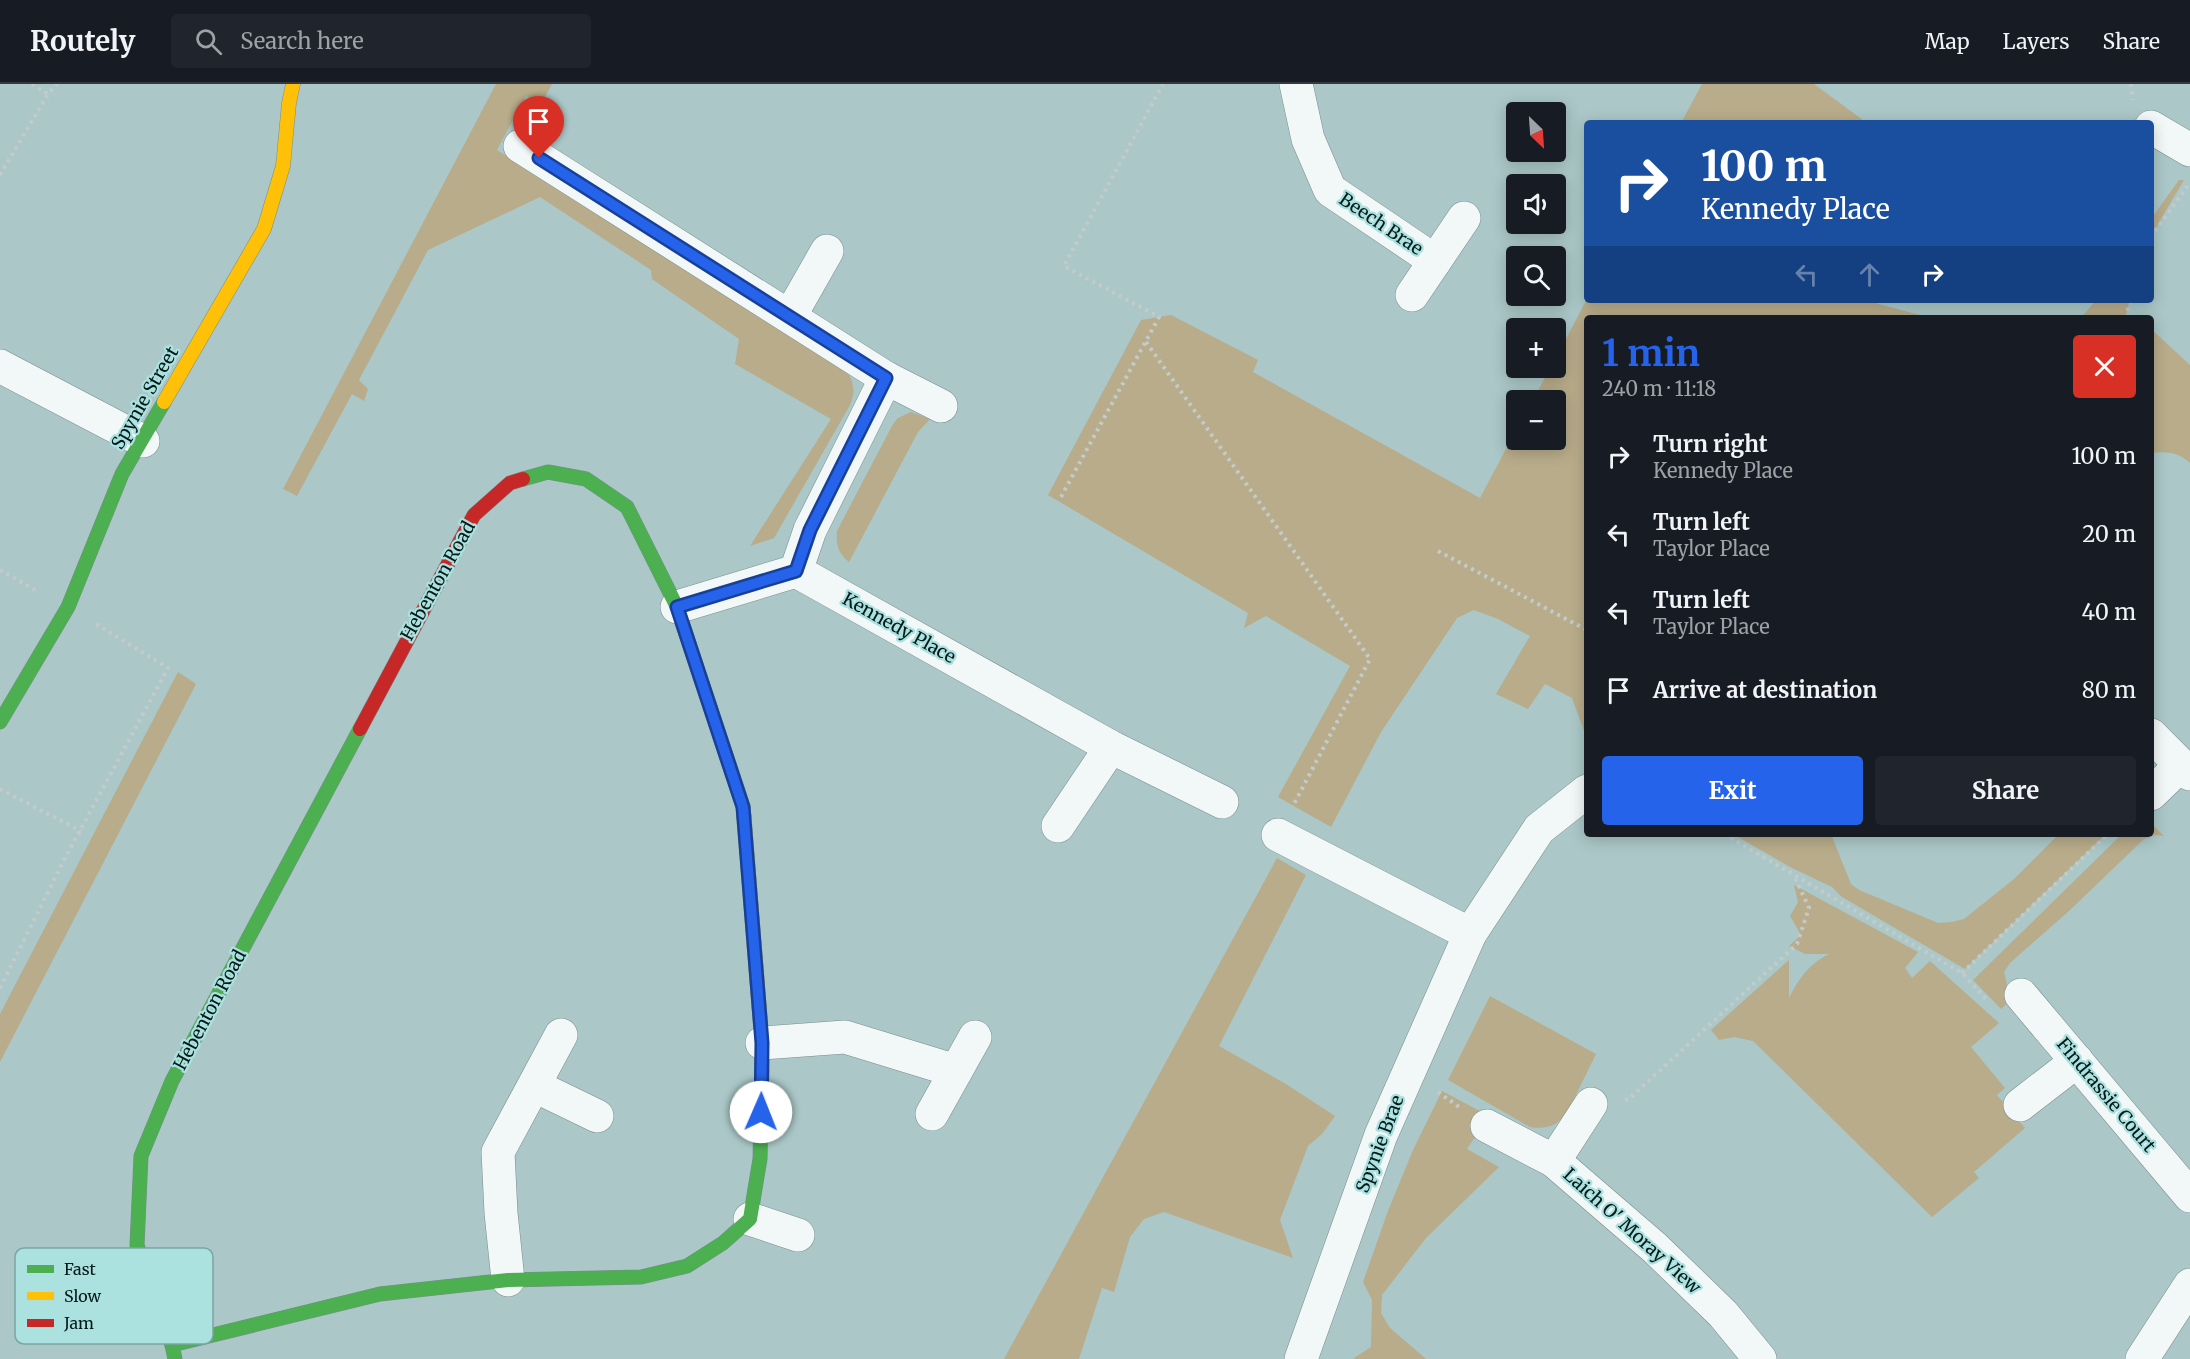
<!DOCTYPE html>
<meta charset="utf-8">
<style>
body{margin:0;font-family:Merriweather,serif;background:#20242c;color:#f1f3f6;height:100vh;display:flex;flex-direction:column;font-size:22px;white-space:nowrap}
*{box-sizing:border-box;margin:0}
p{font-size:20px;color:#9ea1a6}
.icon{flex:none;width:33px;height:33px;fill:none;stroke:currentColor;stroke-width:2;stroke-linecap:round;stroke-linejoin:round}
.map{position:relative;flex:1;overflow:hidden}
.details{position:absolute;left:1584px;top:231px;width:570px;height:522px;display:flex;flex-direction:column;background:#171b24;border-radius:6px;box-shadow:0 3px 15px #0003}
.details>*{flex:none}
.banner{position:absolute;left:1584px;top:36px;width:570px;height:183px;border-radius:6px;box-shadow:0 3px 15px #0003;background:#1a4fa0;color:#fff;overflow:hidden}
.needle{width:39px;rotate:155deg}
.buttons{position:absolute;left:1506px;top:18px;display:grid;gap:12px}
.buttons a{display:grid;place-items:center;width:60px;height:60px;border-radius:6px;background:#171b24;box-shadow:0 3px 15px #0003;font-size:30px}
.pin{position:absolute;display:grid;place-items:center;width:51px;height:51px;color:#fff;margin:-62px -26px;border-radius:50% 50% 50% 0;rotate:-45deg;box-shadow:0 0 6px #0007}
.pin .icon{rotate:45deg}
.me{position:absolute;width:66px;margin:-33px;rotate:1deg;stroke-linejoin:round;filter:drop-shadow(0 0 4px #0008)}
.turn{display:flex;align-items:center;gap:21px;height:126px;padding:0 18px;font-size:27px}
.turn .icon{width:78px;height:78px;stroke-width:2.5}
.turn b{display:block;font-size:42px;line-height:51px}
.lanes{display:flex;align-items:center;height:57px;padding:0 18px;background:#0003;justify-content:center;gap:30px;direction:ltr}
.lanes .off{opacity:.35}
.round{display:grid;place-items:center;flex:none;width:63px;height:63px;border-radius:6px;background:#20242c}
.head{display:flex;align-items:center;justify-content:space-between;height:102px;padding:0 18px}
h1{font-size:36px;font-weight:700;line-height:45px;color:#2563eb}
.button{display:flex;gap:12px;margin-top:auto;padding:12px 18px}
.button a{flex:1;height:69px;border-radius:6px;background:#2563eb;color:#fff;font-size:24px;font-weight:700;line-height:69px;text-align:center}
.button a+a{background:#20242c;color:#f1f3f6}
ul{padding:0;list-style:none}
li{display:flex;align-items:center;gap:18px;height:78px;padding:0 18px}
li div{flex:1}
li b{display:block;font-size:22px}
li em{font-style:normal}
header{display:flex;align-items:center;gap:36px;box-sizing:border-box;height:84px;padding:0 30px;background:#171b24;border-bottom:2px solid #363941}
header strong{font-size:28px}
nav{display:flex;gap:33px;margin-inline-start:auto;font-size:21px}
.search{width:420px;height:54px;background:#20242c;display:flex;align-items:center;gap:15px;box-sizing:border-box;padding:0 21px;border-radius:6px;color:#9ea1a6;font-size:22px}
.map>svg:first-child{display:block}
.green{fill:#b8ac8a}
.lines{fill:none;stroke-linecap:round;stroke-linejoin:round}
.street-casing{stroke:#788e8e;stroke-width:34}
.fast-casing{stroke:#788e8e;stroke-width:15}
.slow-casing{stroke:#788e8e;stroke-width:15}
.jam-casing{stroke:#788e8e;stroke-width:15}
.path{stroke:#c3cbcb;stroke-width:4;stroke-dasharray:3 4.5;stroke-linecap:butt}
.street{stroke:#f2f7f7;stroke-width:33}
.fast{stroke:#4caf50;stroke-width:14}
.slow{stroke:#ffc107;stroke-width:14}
.jam{stroke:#c62828;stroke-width:14}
.route-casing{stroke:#184099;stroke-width:15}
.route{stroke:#2563eb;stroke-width:10}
.labels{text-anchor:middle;stroke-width:4.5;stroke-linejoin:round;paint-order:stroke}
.street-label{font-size:18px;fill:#041919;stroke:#abe1df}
.key{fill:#abe1df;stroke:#79a5a4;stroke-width:1.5}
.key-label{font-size:16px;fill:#041919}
</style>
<header>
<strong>Routely</strong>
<div class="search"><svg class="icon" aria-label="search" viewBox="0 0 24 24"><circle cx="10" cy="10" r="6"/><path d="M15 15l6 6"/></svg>Search here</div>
<nav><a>Map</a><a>Layers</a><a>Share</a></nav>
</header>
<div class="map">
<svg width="2190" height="1275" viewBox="0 0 2190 1275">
<rect width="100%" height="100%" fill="#abc7c7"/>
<!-- green -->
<g class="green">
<path d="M496,0H552L541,20L526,12L497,66L614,138L845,285C854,297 856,307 850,321L774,454L750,462L831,335L735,280L739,255L652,195L651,186L540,113L428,166L359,296L368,305L364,317L352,310L297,412L283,405Z"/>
<polygon points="1702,0 1814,0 1867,39 1681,39"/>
<polygon points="2179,96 2184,96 2151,152 2151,135"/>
<polygon points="1587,215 1864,216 1931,234 1587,234 1587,459 1585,463 1587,469 1587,655 1572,614 1545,600 1528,625 1496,610 1530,552 1498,535 1474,526 1457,534 1381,648 1331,743 1278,713 1350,582 1266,532 1244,544 1248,529 1048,411 1141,236 1171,231 1258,276 1253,288 1480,414 1516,346 1516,356 1556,356 1556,316 1533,316 1550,284 1556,284 1556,274"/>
<polygon points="2096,216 2130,216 2125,234 2081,234"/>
<path d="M2151,245L2190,281V379C2178,368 2167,367 2151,369Z"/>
<path d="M911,328L930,335L918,348L849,478C838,469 836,461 837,447L893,340L898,334Z"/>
<polygon points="178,588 196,600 0,978 0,930"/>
<polygon points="2151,739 2164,752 2156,751 2144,755 2069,827 2010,879 2004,888 2011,916 2001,925 1973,896 2122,750 2151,750"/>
<polygon points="1733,750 1831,750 1851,800 1859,806 1938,839 1952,838 1964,835 2014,795 2059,750 2106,750 1965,885 1842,813 1832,803 1790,783"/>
<polygon points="1277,774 1306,791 1219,962 1286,1000 1335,1032 1322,1050 1308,1062 1280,1136 1293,1174 1164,1128 1144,1135 1130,1153 1114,1208 1102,1204 1079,1275 1004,1275"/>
<path d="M1794,801L1918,868L1905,884L1912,894L1930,877L1999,939L1971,963L2005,1004L1997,1011L2025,1044L1974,1088L1979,1094L1932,1133L1753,957L1734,953L1719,956L1711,946L1789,876V914C1800,893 1808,881 1829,870H1805L1789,862L1801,851L1790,832L1798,818Z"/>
<path d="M1490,912L1596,970L1568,1027C1559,1041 1547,1046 1530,1043L1448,996Z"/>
<polygon points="1442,1007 1489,1032 1467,1065 1499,1083 1426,1154 1382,1211 1381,1229 1390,1244 1426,1275 1355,1275 1354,1274 1371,1263 1372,1216 1363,1198 1388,1127 1413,1066"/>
</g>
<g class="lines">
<defs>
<g id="street">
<polyline points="1296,0 1308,55 1330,106 1435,177"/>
<polyline points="2151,43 2190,66"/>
<polyline points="520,62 886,294 810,446 796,487"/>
<polyline points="1412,211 1464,134"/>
<polyline points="790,232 827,167"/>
<polyline points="0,282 143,357"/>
<polyline points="886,294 941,322"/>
<polyline points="677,523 796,487 1111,663 1222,718"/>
<polyline points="2151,651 2190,690"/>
<polyline points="2151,710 2181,681"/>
<polyline points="1058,742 1111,663"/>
<polyline points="1278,751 1470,850"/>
<polyline points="2021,911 2190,1112"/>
<polyline points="762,959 845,953 956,987"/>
<polyline points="535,1002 597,1032"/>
<polyline points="2020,1021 2077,977"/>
<polyline points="932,1030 975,953"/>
<polyline points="1487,1042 1554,1077 1655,1164 1723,1230 1760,1275"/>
<polyline points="1554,1077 1591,1020"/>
<polyline points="750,1135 798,1151"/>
<polyline points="508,1196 501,1129 498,1068 561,951"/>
<polyline points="1301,1275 1381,1051 1470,850 1539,745 1587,707"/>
<polyline points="2142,1275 2190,1201"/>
</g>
<g id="fast">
<polyline points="523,395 548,388 586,395 627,423 677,523 743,722 744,733"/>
<polyline points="0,638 68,523 122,390 164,318"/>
<polyline points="172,1261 380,1210 508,1196 641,1193 687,1182 723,1159 750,1135 760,1075 762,988"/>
<polyline points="175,1275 172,1261 137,1161 141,1072 172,997 360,645"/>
</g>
<g id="slow">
<polyline points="164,318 264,145 283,82 289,19 293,0"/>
<polyline points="744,733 762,959 762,988"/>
</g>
<polyline id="jam" points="360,645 474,431 510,399 523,395"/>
</defs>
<!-- street casing -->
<use href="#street" class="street-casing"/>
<!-- fast casing -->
<use href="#fast" class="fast-casing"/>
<!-- slow casing -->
<use href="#slow" class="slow-casing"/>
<!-- jam casing -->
<use href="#jam" class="jam-casing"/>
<!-- path -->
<g class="path">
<polyline points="32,0 48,10 57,0"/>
<polyline points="2131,0 2133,16"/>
<polyline points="0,91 48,10"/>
<polyline points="2151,153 2189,100"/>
<polyline points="2126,234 2130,216"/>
<polyline points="1146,258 1370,575 1294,720"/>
<polyline points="1061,413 1159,233 1064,182 1163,0"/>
<polyline points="1438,467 1587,546"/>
<polyline points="0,486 37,507"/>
<polyline points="0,705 81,747"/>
<polyline points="1724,750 1962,889 1986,915"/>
<polyline points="1962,889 2108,750"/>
<polyline points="0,904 63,778 168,584 96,540"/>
<polyline points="1438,1008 1459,1023"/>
<polyline points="1625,1016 1629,1015 1797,860 1809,824 1794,791"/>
</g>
<!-- street -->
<use href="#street" class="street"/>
<!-- fast -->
<use href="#fast" class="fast"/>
<!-- slow -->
<use href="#slow" class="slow"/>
<!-- jam -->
<use href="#jam" class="jam"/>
</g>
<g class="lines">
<defs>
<polyline id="route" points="539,74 886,294 810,446 796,487 677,523 743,723 762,959 761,1028"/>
</defs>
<!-- route casing -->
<use href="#route" class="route-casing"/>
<!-- route -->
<use href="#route" class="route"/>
</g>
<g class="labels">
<!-- street labels -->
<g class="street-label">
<text transform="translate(1381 140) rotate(34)" y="6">Beech Brae</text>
<text transform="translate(145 314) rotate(-60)" y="6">Spynie Street</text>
<text transform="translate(438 497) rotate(-61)" y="6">Hebenton Road</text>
<text transform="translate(899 544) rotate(29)" y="6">Kennedy Place</text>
<text transform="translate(210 926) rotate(-62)" y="6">Hebenton Road</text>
<text transform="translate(2106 1011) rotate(50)" y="6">Findrassie Court</text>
<text transform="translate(1380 1060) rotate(-69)" y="6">Spynie Brae</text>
<text transform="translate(1632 1147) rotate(42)" y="6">Laich O' Moray View</text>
</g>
</g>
<!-- legend -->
<rect x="15" y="1164" width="198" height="96" rx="9" class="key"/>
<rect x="27" y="1181" width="27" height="8" fill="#4caf50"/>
<rect x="27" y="1208" width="27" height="8" fill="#ffc107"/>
<rect x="27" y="1235" width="27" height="8" fill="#c62828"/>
<g class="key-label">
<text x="64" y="1191">Fast</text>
<text x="64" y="1218">Slow</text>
<text x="64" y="1245">Jam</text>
</g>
</svg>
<div class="buttons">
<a><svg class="needle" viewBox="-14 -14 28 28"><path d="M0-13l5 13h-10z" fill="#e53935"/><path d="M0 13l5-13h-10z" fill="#9ea1a6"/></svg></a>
<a><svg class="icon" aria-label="sound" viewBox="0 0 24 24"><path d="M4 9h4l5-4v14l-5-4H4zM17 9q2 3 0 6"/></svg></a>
<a><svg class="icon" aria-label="search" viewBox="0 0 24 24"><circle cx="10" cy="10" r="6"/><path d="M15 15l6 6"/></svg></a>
<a>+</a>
<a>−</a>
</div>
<div class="pin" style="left:539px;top:74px;background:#d93025"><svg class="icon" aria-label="arrive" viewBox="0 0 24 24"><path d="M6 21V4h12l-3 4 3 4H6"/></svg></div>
<svg class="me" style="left:761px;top:1028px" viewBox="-20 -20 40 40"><circle r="19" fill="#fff"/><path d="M0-13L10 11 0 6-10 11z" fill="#2563eb"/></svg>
<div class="banner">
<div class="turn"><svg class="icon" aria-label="right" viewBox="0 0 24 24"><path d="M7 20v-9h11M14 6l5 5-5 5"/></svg><div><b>100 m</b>Kennedy Place</div></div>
<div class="lanes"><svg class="icon off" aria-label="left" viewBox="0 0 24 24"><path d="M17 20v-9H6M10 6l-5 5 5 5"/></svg><svg class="icon off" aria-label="ahead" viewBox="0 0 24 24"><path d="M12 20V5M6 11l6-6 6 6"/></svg><svg class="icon" aria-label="right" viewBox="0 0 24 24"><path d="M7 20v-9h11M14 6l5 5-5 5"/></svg></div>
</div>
<section class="details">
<div class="head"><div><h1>1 min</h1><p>240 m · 11:18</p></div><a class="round" style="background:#d93025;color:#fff"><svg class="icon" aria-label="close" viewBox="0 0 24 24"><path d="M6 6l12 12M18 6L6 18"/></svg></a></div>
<ul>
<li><svg class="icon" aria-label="right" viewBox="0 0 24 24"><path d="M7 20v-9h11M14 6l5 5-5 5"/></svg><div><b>Turn right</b><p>Kennedy Place</p></div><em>100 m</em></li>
<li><svg class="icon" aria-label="left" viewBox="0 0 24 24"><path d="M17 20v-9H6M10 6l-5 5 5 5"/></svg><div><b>Turn left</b><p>Taylor Place</p></div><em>20 m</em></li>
<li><svg class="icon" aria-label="left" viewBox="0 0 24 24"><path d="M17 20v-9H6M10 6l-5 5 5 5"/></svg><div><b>Turn left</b><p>Taylor Place</p></div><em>40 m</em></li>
<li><svg class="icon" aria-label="arrive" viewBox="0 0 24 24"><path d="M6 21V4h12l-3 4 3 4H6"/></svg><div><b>Arrive at destination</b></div><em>80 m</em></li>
</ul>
<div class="button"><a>Exit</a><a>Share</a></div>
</section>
</div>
